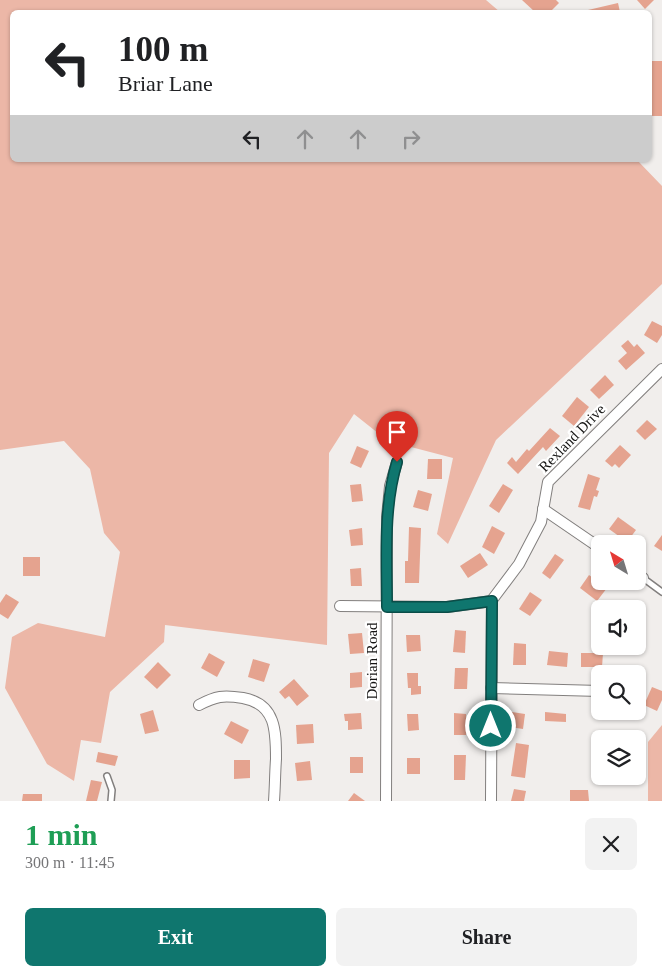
<!DOCTYPE html>
<meta charset="utf-8">
<style>
body{margin:0;font-family:"Times New Roman",serif;background:#f2f2f2;color:#202124;height:100vh;display:flex;flex-direction:column;font-size:19px;white-space:nowrap}
*{box-sizing:border-box;margin:0}
p{font-size:16px;color:#757577}
.icon{flex:none;width:28px;height:28px;fill:none;stroke:currentColor;stroke-width:2;stroke-linecap:round;stroke-linejoin:round}
.map{position:relative;height:801px;overflow:hidden}
.sheet{display:flex;flex-direction:column;background:#fff;flex:1}
.sheet>*{flex:none}
.hud{position:absolute;left:10px;top:10px;width:642px;height:152px;border-radius:8px;box-shadow:0 1px 4px #0004;background:#fff;color:#202124;overflow:hidden}
.needle{width:32px;rotate:322deg}
.fabs{position:absolute;left:591px;top:535px;display:grid;gap:10px}
.fabs a{display:grid;place-items:center;width:55px;height:55px;border-radius:8px;background:#fff;box-shadow:0 1px 4px #0004;font-size:25px}
.pin{position:absolute;display:grid;place-items:center;width:42px;height:42px;color:#fff;margin:-51px -21px;border-radius:50% 50% 50% 0;rotate:-45deg;box-shadow:0 0 5px #0007}
.pin .icon{rotate:45deg}
.me{position:absolute;width:55px;margin:-28px;rotate:0deg;stroke-linejoin:round;filter:drop-shadow(0 0 4px #0008)}
.turn{display:flex;align-items:center;gap:18px;height:105px;padding:0 25px;font-size:22px}
.turn .icon{width:65px;height:65px;stroke-width:2.5}
.turn b{display:block;font-size:35px;line-height:42px}
.lanes{display:flex;align-items:center;height:48px;padding:0 25px;background:#0003;justify-content:center;gap:25px;direction:ltr}
.lanes .off{opacity:.35}
.round{display:grid;place-items:center;flex:none;width:52px;height:52px;border-radius:8px;background:#f2f2f2}
.head{display:flex;align-items:center;justify-content:space-between;height:85px;padding:0 25px}
h1{font-size:30px;font-weight:800;line-height:38px;color:#1e9e55}
.cta{display:flex;gap:10px;margin-top:auto;padding:10px 25px}
.cta a{flex:1;height:58px;border-radius:8px;background:#0f766e;color:#fff;font-size:20px;font-weight:800;line-height:58px;text-align:center}
.cta a+a{background:#f2f2f2;color:#202124}
.map>svg:first-child{display:block}
.green{fill:#ecb7a7}
.building{fill:#e5a38f}
.lines{fill:none;stroke-linecap:round;stroke-linejoin:round}
.service-casing{stroke:#827f7e;stroke-width:8}
.minor-casing{stroke:#827f7e;stroke-width:12}
.service{stroke:#fff;stroke-width:5}
.minor{stroke:#fff;stroke-width:10}
.route-casing{stroke:#0a4d48;stroke-width:12}
.route{stroke:#0f766e;stroke-width:9}
.labels{text-anchor:middle;stroke-width:4.5;stroke-linejoin:round;paint-order:stroke}
.street-label{font-size:15px;fill:#141312;stroke:#fff}
</style>
<div class="map">
<svg width="662" height="801" viewBox="0 0 662 801">
<rect width="100%" height="100%" fill="#f1eeec"/>
<!-- green -->
<g class="green">
<polygon points="0,0 486,0 500,12 12,12 12,160 637,160 662,186 662,284 496,440 448,544 437,534 453,458 388,441 354,414 329,453 327,645 165,625 164,642 110,692 101,743 81,740 74,781 47,764 5,688 12,637 38,623 105,637 120,552 104,533 90,469 64,441 0,450"/>
<polygon points="662,725 662,801 648,801 648,742"/>
</g>
<!-- building -->
<g class="building">
<polygon points="522,0 556,0 559,3 550,12 535,12"/>
<polygon points="637,0 654,0 645,9"/>
<polygon points="618,3 620,12 588,12 588,10"/>
<rect x="650" y="61" width="12" height="55"/>
<polygon points="652,321 662,326 662,335 657,343 644,335"/>
<polygon points="628,340 634,347 637,344 645,353 626,370 618,361 627,353 621,346"/>
<polygon points="605,375 614,385 599,399 590,390"/>
<polygon points="577,397 589,407 574,426 562,416"/>
<polygon points="647,420 657,429 645,440 636,431"/>
<polygon points="550,428 560,436 546,451 543,447 518,474 507,463 512,457 516,462 527,449 529,451"/>
<polygon points="620,445 631,455 619,468 615,464 612,467 605,461"/>
<polygon points="357,446 369,451 361,468 350,463"/>
<polygon points="428,459 442,459 442,479 427,479"/>
<polygon points="588,474 600,478 596,490 599,491 597,497 594,496 590,510 578,507"/>
<polygon points="361,484 363,501 352,502 350,485"/>
<polygon points="503,484 513,490 499,513 489,506"/>
<polygon points="418,490 432,494 428,511 413,507"/>
<polygon points="618,517 636,530 627,542 609,529"/>
<polygon points="492,526 505,533 494,554 482,547"/>
<polygon points="409,527 421,528 419,583 405,583 405,561 408,561"/>
<polygon points="362,528 363,545 351,546 349,530"/>
<polygon points="662,535 662,551 654,546"/>
<polygon points="480,553 488,565 468,578 460,566"/>
<polygon points="555,554 564,560 550,579 542,573"/>
<rect x="23" y="557" width="17" height="19"/>
<polygon points="361,568 362,586 351,586 350,569"/>
<polygon points="589,575 607,588 597,601 580,588"/>
<polygon points="530,592 542,600 530,616 519,609"/>
<polygon points="6,594 19,602 8,619 0,614 0,603"/>
<polygon points="455,630 466,631 465,653 453,652"/>
<polygon points="362,633 364,653 350,654 348,634"/>
<polygon points="406,635 420,635 421,651 407,652"/>
<polygon points="514,643 526,644 526,665 513,665"/>
<polygon points="549,651 568,653 567,667 547,665"/>
<polygon points="209,653 225,662 217,677 201,668"/>
<polygon points="581,653 603,653 602,667 581,667"/>
<polygon points="253,659 270,664 264,682 248,677"/>
<polygon points="158,662 171,675 157,689 144,677"/>
<polygon points="455,668 468,668 467,689 454,689"/>
<polygon points="362,672 362,687 350,688 350,673"/>
<polygon points="407,673 418,673 418,686 421,686 421,694 411,695 411,688 408,688"/>
<polygon points="294,679 309,696 297,706 289,696 285,699 279,692"/>
<polygon points="652,687 662,691 662,700 657,711 644,705"/>
<polygon points="153,710 159,731 145,734 140,714"/>
<polygon points="512,712 525,714 523,729 510,727"/>
<polygon points="545,712 566,714 566,722 545,721"/>
<polygon points="361,713 362,729 348,730 348,721 345,721 344,714"/>
<polygon points="454,713 466,714 466,735 454,735"/>
<polygon points="407,714 418,714 419,730 408,731"/>
<polygon points="231,721 249,730 242,744 224,734"/>
<polygon points="313,724 314,743 297,744 296,725"/>
<polygon points="516,743 529,745 525,778 511,776"/>
<polygon points="98,752 118,756 115,766 96,762"/>
<polygon points="454,755 466,755 465,780 454,780"/>
<rect x="350" y="757" width="13" height="16"/>
<rect x="407" y="758" width="13" height="16"/>
<polygon points="234,760 250,760 250,778 234,779"/>
<polygon points="310,761 312,780 297,781 295,763"/>
<polygon points="91,780 102,782 97,801 86,801"/>
<polygon points="514,789 526,791 524,801 511,801"/>
<polygon points="570,790 588,790 589,801 570,801"/>
<polygon points="354,793 365,801 348,801"/>
<polygon points="23,794 42,794 42,801 22,801"/>
</g>
<g class="lines">
<defs>
<g id="service">
<polyline points="643,578 662,592"/>
<polyline points="107,776 112,790 111,801"/>
</g>
<g id="minor">
<polyline points="543,509 600,548"/>
<polyline points="638,574 643,578"/>
<polyline points="340,606 447,607 492,601"/>
<polyline points="491,688 600,691"/>
<path d="M199,705C216,696 223,695 243,698C276,704 276,731 276,759C275,773 275,787 274,801"/>
<polyline points="386,801 387,517 390,486 397,462"/>
<polyline points="491,801 492,600 519,564 541,522 548,482 662,369"/>
</g>
</defs>
<!-- service casing -->
<use href="#service" class="service-casing"/>
<!-- minor casing -->
<use href="#minor" class="minor-casing"/>
<!-- service -->
<use href="#service" class="service"/>
<!-- minor -->
<use href="#minor" class="minor"/>
</g>
<g class="lines">
<defs>
<path id="route" d="M397,462C383,509 387,558 387,607H447L492,601L491,726"/>
</defs>
<!-- route casing -->
<use href="#route" class="route-casing"/>
<!-- route -->
<use href="#route" class="route"/>
</g>
<g class="labels">
<!-- street labels -->
<g class="street-label">
<text transform="translate(572 438) rotate(-46)" y="5">Rexland Drive</text>
<text transform="translate(372 661) rotate(-90)" y="5">Dorian Road</text>
</g>
</g>
</svg>
<div class="fabs">
<a><svg class="needle" viewBox="-14 -14 28 28"><path d="M0-13l5 13h-10z" fill="#e53935"/><path d="M0 13l5-13h-10z" fill="#757577"/></svg></a>
<a><svg class="icon" aria-label="sound" viewBox="0 0 24 24"><path d="M4 9h4l5-4v14l-5-4H4zM17 9q2 3 0 6"/></svg></a>
<a><svg class="icon" aria-label="search" viewBox="0 0 24 24"><circle cx="10" cy="10" r="6"/><path d="M15 15l6 6"/></svg></a>
<a><svg class="icon" aria-label="layers" viewBox="0 0 24 24"><path d="M12 4l9 5-9 5-9-5zM3 14l9 5 9-5"/></svg></a>
</div>
<div class="pin" style="left:397px;top:462px;background:#d93025"><svg class="icon" aria-label="arrive" viewBox="0 0 24 24"><path d="M6 21V4h12l-3 4 3 4H6"/></svg></div>
<svg class="me" style="left:491px;top:726px" viewBox="-20 -20 40 40"><circle r="17" fill="#0f766e" stroke="#fff" stroke-width="3"/><path d="M0-11L8 9 0 5-8 9z" fill="#fff"/></svg>
<div class="hud">
<div class="turn"><svg class="icon" aria-label="left" viewBox="0 0 24 24"><path d="M17 20v-9H6M10 6l-5 5 5 5"/></svg><div><b>100 m</b>Briar Lane</div></div>
<div class="lanes"><svg class="icon" aria-label="left" viewBox="0 0 24 24"><path d="M17 20v-9H6M10 6l-5 5 5 5"/></svg><svg class="icon off" aria-label="ahead" viewBox="0 0 24 24"><path d="M12 20V5M6 11l6-6 6 6"/></svg><svg class="icon off" aria-label="ahead" viewBox="0 0 24 24"><path d="M12 20V5M6 11l6-6 6 6"/></svg><svg class="icon off" aria-label="right" viewBox="0 0 24 24"><path d="M7 20v-9h11M14 6l5 5-5 5"/></svg></div>
</div>
</div>
<section class="sheet">
<div class="head"><div><h1>1 min</h1><p>300 m · 11:45</p></div><a class="round"><svg class="icon" aria-label="close" viewBox="0 0 24 24"><path d="M6 6l12 12M18 6L6 18"/></svg></a></div>
<div class="cta"><a>Exit</a><a>Share</a></div>
</section>
